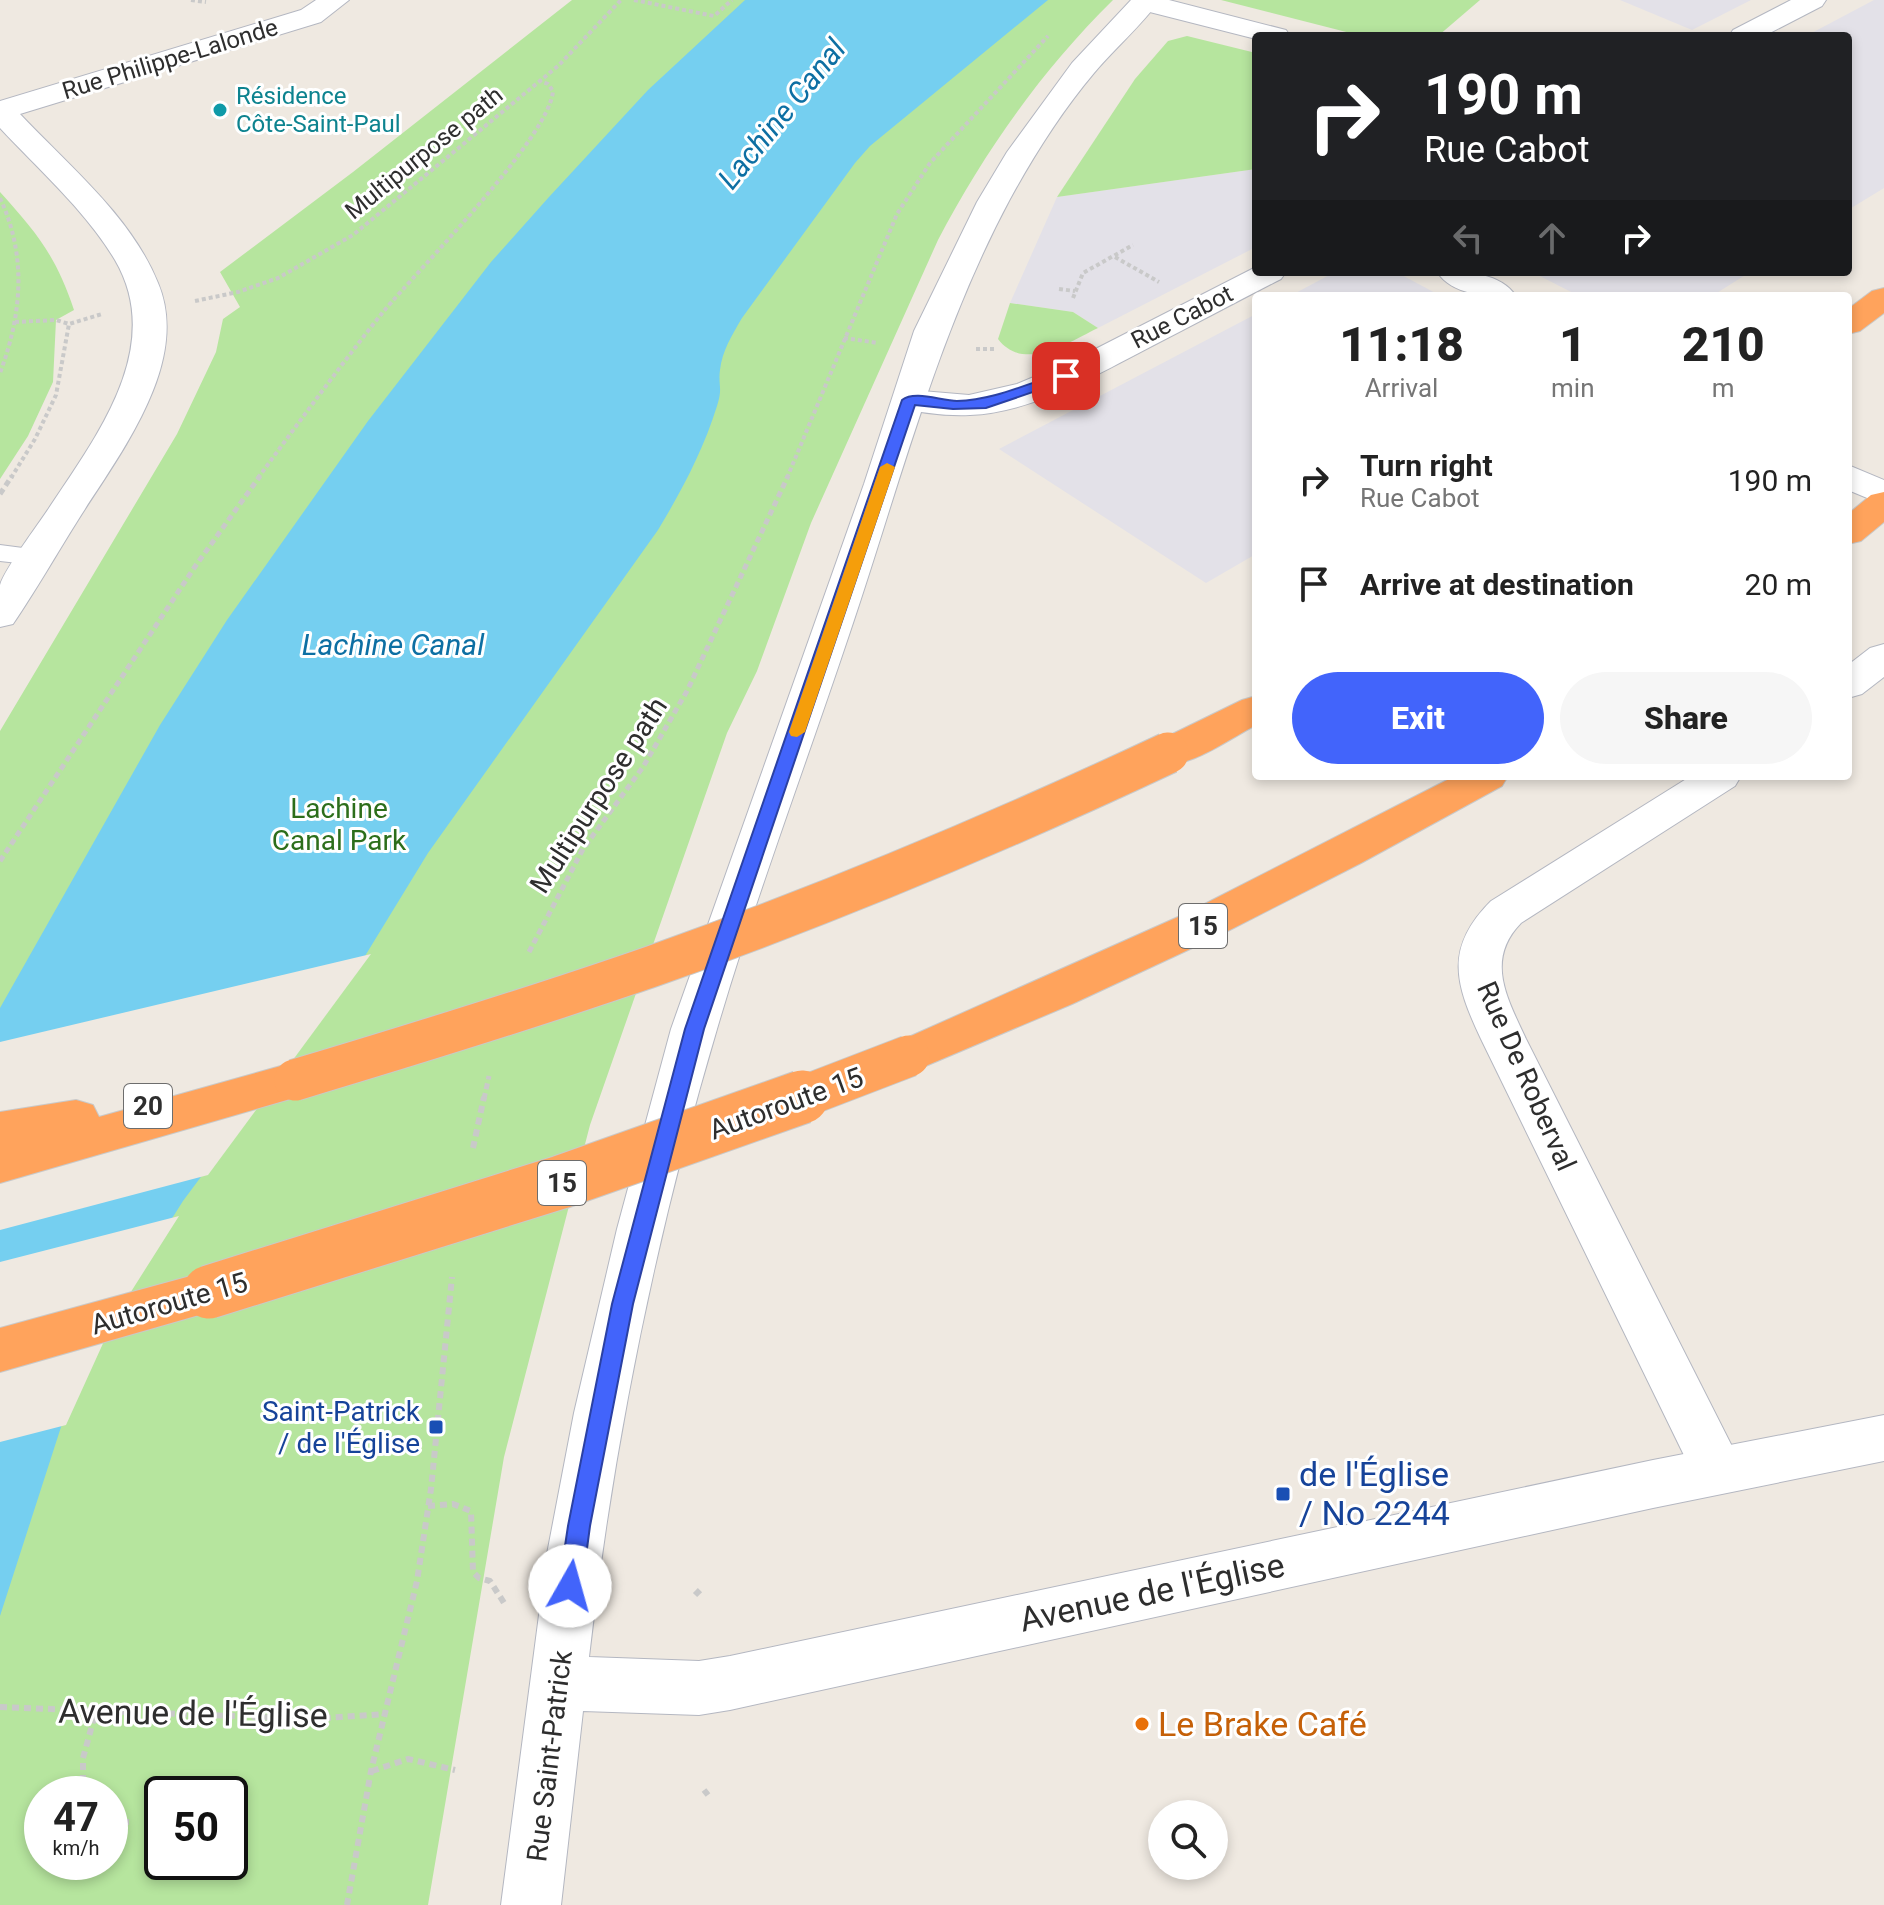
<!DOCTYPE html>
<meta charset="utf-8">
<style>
body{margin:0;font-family:Roboto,sans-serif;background:#f6f6f6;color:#222;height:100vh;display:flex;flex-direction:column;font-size:30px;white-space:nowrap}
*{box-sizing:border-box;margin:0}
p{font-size:26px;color:#767676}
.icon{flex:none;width:44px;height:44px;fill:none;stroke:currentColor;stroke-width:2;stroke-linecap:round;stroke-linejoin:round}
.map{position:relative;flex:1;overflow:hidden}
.sheet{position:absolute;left:1252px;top:292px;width:600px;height:488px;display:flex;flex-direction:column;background:#fff;border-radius:8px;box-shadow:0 4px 12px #0003}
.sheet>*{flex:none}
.hud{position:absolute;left:1252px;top:32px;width:600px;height:244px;border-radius:8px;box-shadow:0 4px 12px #0003;background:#202124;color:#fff;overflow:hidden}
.tools{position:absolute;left:1148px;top:1800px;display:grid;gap:16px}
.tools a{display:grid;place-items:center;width:80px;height:80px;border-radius:50%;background:#fff;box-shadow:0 4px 12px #0003;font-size:40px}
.speed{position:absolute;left:24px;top:1776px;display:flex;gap:16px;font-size:40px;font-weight:700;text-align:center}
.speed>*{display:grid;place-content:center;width:104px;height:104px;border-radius:50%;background:#fff;box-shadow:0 4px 12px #0003;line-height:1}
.speed small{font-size:20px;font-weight:400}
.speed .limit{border:4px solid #111;border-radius:12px;background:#fff;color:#111}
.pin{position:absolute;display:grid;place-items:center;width:68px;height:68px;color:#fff;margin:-34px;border-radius:16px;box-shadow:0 4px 12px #0006}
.me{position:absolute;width:88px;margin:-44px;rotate:7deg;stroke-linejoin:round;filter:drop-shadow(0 0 6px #0008)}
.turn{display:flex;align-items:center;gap:28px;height:168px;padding:0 40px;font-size:36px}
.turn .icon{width:104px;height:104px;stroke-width:2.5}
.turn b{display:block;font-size:56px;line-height:68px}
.lanes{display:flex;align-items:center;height:76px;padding:0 40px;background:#0003;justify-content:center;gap:40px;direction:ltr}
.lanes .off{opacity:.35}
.eta{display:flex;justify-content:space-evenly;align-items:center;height:136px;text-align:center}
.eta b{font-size:48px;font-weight:800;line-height:56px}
.button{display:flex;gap:16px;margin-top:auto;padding:16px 40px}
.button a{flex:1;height:92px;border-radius:48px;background:#4264fb;color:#fff;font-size:32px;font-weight:800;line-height:92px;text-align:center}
.button a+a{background:#f6f6f6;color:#222}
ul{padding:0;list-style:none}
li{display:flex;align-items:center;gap:24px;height:104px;padding:0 40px}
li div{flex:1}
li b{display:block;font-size:30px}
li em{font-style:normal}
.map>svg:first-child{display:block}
.industrial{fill:#e3e1e8}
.green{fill:#b6e59e;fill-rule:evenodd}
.water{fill:#75cff0}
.pier{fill:#efe9e1}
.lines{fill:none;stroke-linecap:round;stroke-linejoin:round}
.service-casing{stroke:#b4b7c1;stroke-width:2}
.minor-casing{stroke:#b4b7c1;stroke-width:2}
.secondary-casing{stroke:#b4b7c1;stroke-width:2}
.motorway-casing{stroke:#c9c9c9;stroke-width:2}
.path-far2{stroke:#c9c9c9;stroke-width:4;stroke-dasharray:4 3;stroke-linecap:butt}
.path-far1{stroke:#c9c9c9;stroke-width:5;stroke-dasharray:6 4;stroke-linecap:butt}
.path{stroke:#c9c9c9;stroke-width:6;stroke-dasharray:7 5;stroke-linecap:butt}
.service{fill:#fff;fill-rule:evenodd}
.minor{fill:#fff;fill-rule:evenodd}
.secondary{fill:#fff;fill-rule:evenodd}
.motorway{fill:#ffa35c;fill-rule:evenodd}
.motorway-bridge-far1-casing{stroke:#c9c9c9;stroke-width:43;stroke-linecap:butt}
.motorway-bridge-casing{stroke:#c9c9c9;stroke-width:55;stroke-linecap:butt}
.motorway-bridge-far1{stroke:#ffa35c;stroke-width:41}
.motorway-bridge{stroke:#ffa35c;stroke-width:53}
.route{fill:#4264fb;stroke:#2b41a3;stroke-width:2}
.slow{fill:#f59e0b}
.culture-dot{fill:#0f9aa8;stroke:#fff;stroke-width:3}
.transit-dot{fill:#1a4fb4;stroke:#fff;stroke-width:3}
.food-dot{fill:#e8710a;stroke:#fff;stroke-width:3}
.labels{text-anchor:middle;stroke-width:6;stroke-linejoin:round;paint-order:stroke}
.far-street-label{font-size:24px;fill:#2e2e2e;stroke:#fff}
.far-culture-label{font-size:24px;fill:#0d838f;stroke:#fff;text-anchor:start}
.shield{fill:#fff;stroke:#6d6d6d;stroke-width:2}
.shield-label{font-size:26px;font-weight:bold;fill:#2e2e2e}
.street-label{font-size:28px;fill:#2e2e2e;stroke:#fff}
.park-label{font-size:28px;fill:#2c6e1b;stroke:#fff}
.transit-label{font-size:28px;fill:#164399;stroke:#fff;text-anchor:end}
.water-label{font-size:30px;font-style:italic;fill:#0d6fa3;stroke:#fff}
.near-transit-label{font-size:34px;fill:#164399;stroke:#fff;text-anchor:start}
.near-street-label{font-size:34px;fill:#2e2e2e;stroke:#fff}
.near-food-label{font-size:34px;fill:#c56008;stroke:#fff;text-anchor:start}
</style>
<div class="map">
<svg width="1884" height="1905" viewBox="0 0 1884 1905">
<rect width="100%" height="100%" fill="#efe9e1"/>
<!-- industrial -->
<g class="industrial">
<polygon points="1620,0 1751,0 1692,30"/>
<polygon points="1874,0 1884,0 1884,188 1848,210 1848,36 1806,36"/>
<polygon points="1256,169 1256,247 1098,328 1073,312 1010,303 1057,197"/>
<polygon points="1335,272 1396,272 1441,296 1290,296"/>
<polygon points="1532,272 1750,272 1712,296 1579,296"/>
<polygon points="1256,314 1256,554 1206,583 999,449"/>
</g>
<!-- green -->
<g class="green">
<path d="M572,0H1113C1042,70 984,152 938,240L811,523L757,671L727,733L590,1125L504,1457L428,1905H0V731L177,434L216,352L223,319L240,307L220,272L353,172ZM42,1794H110V1862H42ZM162,1794H230V1862H162Z"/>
<polygon points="1221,0 1480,0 1438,36 1362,36"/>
<polygon points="1187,36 1256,53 1256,169 1057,197 1135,79 1168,41"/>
<path d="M0,192C37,233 56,256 74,310L56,320L53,382L28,436L0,479Z"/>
<path d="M1010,303L1073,312L1098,328C1069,342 1024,373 998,339Z"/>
</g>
<!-- water -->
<path class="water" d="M745,0H1048L870,146L855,163L742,318C732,335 722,351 720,370C718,386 723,387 717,406C703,451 682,490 658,530L428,853L365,956L183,1201L111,1315L61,1427L0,1616V1008L160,725L227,620L368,421L491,262L549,197L648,90Z"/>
<!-- pier -->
<g class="pier">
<polygon points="371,954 208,1175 0,1230 0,1042"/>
<polygon points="179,1216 115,1317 66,1425 0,1442 0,1262"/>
</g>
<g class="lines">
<defs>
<polygon id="service" points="0,545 46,551 50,557 46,563 36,565 0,561"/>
<g id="minor">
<path d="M316,0H349L321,22L20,114C68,165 131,216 158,283C192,363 118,456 78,520C56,555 36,590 13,624L0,627C0,615 0,596 0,585C5,568 38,525 49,508C96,437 166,347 115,260C85,210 39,170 0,128V101L301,10Z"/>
<polygon points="1132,0 1169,0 1286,30 1290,36 1256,36 1256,39 1134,8"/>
<polygon points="1791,0 1826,0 1822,6 1764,36 1729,36 1733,30"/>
<path d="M1256,267V272H1286L1281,279C1238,301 1195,324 1152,346C1096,375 1034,412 970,415C948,416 920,413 898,407L893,400L898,393L910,390L969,395L1017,384L1072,361Z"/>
<path d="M1437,272C1464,272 1499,271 1516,296C1489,296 1454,297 1437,272Z"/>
<polygon points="1848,465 1884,480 1884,505 1848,490"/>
<polygon points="1884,644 1884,677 1862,694 1848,698 1848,665 1870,648"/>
<path d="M1691,776H1741L1735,786L1521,923C1485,960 1507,998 1526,1039L1744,1470L1737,1486L1718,1493L1699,1486L1481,1039C1455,984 1444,948 1491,901Z"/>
</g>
<path id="secondary" d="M1131,0H1160C1141,26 1115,48 1094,73C1062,111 1034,155 1010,199C937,335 899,487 850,632C806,764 756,896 717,1029C656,1234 613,1446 589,1657L699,1661L730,1656L1653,1460L1884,1415V1461L1653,1508L730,1710L699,1715L583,1711L561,1905H501L547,1554L574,1413L617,1229L671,1029L864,484L914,331L977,202L1007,152L1072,63Z"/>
<g id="motorway">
<polygon points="1884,288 1884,313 1860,331 1848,334 1848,309 1872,291"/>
<polygon points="1884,492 1884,522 1861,541 1848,544 1848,514 1871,495"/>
<path d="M1256,696V725C1227,740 1186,772 1154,763L1148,753L1154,743L1242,700Z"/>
<polygon points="1455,776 1508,776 1502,786 1361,863 1218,936 1072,1004 909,1073 893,1068 886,1056 893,1044 1187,913"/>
<polygon points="295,1062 311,1067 318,1080 311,1093 0,1183 0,1112 76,1100 93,1105 99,1117"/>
<polygon points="209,1271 227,1277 234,1292 227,1307 0,1372 0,1328"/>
</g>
</defs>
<!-- service casing -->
<use href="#service" class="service-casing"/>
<!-- minor casing -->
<use href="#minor" class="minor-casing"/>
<!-- secondary casing -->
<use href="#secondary" class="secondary-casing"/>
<!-- motorway casing -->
<use href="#motorway" class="motorway-casing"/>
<!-- path-far2 -->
<g class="path-far2">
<polyline points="191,0 206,2"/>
<polyline points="634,0 714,16 732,0"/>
<path d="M0,198C27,256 22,314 0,373"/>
<polyline points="1115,257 1159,282"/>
<polyline points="1059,289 1075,291"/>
<polyline points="1073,298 1083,273 1133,245"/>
<polyline points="195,301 238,292 278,278 353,235 558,66 621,0"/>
<polyline points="15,322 56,320 69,324"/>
<polyline points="844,338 878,343"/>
<polyline points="976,349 996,349"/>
<polyline points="11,478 35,439 56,395 69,324 102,314"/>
<path d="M258,478C299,422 340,366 383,312C419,269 549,138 553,91L548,84L540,81"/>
<polyline points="787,478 897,214 930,163 1048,36"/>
</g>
<!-- path-far1 -->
<g class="path-far1">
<polyline points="0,494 12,476"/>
<polyline points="0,861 194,568 260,476"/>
<polyline points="529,952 583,849 643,767 687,691 788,476"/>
<polyline points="484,1099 489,1076"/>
</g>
<!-- path -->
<g class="path">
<polyline points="473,1148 484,1097"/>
<polyline points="428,1506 453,1504 471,1511 473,1572 479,1578 490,1581 506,1606"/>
<polyline points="695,1595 702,1588"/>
<polyline points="0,1707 310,1719 386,1714"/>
<polyline points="372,1771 408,1759 455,1770"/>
<polyline points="704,1790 708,1795"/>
<polyline points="83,1794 83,1758 96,1711"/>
<polyline points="110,1822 132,1822"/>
<polyline points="347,1905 371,1771 417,1581 431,1489 452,1277"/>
</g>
<!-- service -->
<use href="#service" class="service"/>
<!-- minor -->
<use href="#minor" class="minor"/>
<!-- secondary -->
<use href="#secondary" class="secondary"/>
<!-- motorway -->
<use href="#motorway" class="motorway"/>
<defs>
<g id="motorway-bridge-far1">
<path d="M295,1080C415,1044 535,1007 653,966C828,904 1000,832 1168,753"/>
<polyline points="797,1099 909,1056"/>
</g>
<polyline id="motorway-bridge" points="209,1292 561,1182 802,1097"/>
</defs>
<!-- motorway-bridge-far1 casing -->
<use href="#motorway-bridge-far1" class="motorway-bridge-far1-casing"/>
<!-- motorway-bridge casing -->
<use href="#motorway-bridge" class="motorway-bridge-casing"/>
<!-- motorway-bridge-far1 -->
<use href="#motorway-bridge-far1" class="motorway-bridge-far1"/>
<!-- motorway-bridge -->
<use href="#motorway-bridge" class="motorway-bridge"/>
</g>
<!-- route -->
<path class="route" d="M1066,372L1073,376L1071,379L986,408L953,409L915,405L704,1029L633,1304L590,1526L582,1586L578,1594L570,1597L562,1594L559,1586L568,1526L612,1304L685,1029L902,400C915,390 941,401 957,401C996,400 1030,382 1066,372Z"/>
<!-- slow -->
<polygon class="slow" points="887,463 895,467 805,732 797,737 791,736 789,732 880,467"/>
<!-- markers -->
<circle class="culture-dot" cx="220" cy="110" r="8"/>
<g class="transit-dot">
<rect x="428" y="1419" width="16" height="16" rx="4"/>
<rect x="1275" y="1486" width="16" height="16" rx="4"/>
</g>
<circle class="food-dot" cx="1142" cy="1724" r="8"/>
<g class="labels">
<!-- far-street labels -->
<g class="far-street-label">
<text transform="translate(170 59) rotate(-17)" y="8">Rue Philippe-Lalonde</text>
<text transform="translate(424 153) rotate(-39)" y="8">Multipurpose path</text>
<text transform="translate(1182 317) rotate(-27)" y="8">Rue Cabot</text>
</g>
<!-- far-culture labels -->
<g class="far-culture-label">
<text x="236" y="104">Résidence<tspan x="236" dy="28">Côte-Saint-Paul</tspan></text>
</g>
<!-- shield labels -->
<g class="shield">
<rect x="1179" y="904" width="48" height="44" rx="6"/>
<rect x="124" y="1084" width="48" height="44" rx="6"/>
<rect x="538" y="1161" width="48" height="44" rx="6"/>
</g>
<g class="shield-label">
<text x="1203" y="935">15</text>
<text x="148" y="1115">20</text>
<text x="562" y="1192">15</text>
</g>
<!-- street labels -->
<g class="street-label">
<text transform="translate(598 795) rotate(-57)" y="10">Multipurpose path</text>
<text transform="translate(1527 1076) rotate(66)" y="10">Rue De Roberval</text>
<text transform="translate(786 1103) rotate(-20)" y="10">Autoroute 15</text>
<text transform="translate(169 1303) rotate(-16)" y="10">Autoroute 15</text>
<text transform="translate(549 1756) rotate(-83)" y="10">Rue Saint-Patrick</text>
</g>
<!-- park labels -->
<g class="park-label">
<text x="339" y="818">Lachine<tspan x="339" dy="32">Canal Park</tspan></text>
</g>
<!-- transit labels -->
<g class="transit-label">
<text x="420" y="1421">Saint-Patrick<tspan x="420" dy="32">/ de l'Église</tspan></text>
</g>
<!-- water labels -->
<g class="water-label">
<text transform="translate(782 114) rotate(-51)" y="10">Lachine Canal</text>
<text x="393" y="655">Lachine Canal</text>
</g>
<!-- near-transit labels -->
<g class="near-transit-label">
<text x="1299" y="1486">de l'Église<tspan x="1299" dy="39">/ No 2244</tspan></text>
</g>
<!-- near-street labels -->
<g class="near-street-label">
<text transform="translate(1152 1592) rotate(-12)" y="12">Avenue de l'Église</text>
<text transform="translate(193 1713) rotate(1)" y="12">Avenue de l'Église</text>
</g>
<!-- near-food labels -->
<g class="near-food-label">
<text x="1158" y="1736">Le Brake Café</text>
</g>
</g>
</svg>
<div class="tools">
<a><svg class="icon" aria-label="search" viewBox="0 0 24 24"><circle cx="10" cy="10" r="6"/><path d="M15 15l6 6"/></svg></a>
</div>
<div class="speed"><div>47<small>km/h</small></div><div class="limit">50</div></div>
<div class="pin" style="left:1066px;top:376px;background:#d93025"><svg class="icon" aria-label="arrive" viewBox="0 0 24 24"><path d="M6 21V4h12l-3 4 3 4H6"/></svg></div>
<svg class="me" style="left:570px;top:1586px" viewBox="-20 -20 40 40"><circle r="19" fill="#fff"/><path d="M0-13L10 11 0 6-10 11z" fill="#4264fb"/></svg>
<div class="hud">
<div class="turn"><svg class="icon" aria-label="right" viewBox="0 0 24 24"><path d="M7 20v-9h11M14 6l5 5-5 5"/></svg><div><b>190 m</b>Rue Cabot</div></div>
<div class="lanes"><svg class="icon off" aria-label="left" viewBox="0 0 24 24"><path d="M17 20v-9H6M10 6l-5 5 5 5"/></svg><svg class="icon off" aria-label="ahead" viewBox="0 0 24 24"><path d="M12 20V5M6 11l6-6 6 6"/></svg><svg class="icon" aria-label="right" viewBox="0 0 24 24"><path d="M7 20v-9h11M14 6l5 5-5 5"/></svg></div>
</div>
<section class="sheet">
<div class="eta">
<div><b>11:18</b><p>Arrival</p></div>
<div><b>1</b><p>min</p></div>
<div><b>210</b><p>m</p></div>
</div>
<ul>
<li><svg class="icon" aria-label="right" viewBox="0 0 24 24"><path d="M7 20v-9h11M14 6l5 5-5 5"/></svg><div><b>Turn right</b><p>Rue Cabot</p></div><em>190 m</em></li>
<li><svg class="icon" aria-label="arrive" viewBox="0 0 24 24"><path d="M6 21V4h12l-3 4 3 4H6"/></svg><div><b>Arrive at destination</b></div><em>20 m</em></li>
</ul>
<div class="button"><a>Exit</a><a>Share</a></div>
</section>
</div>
